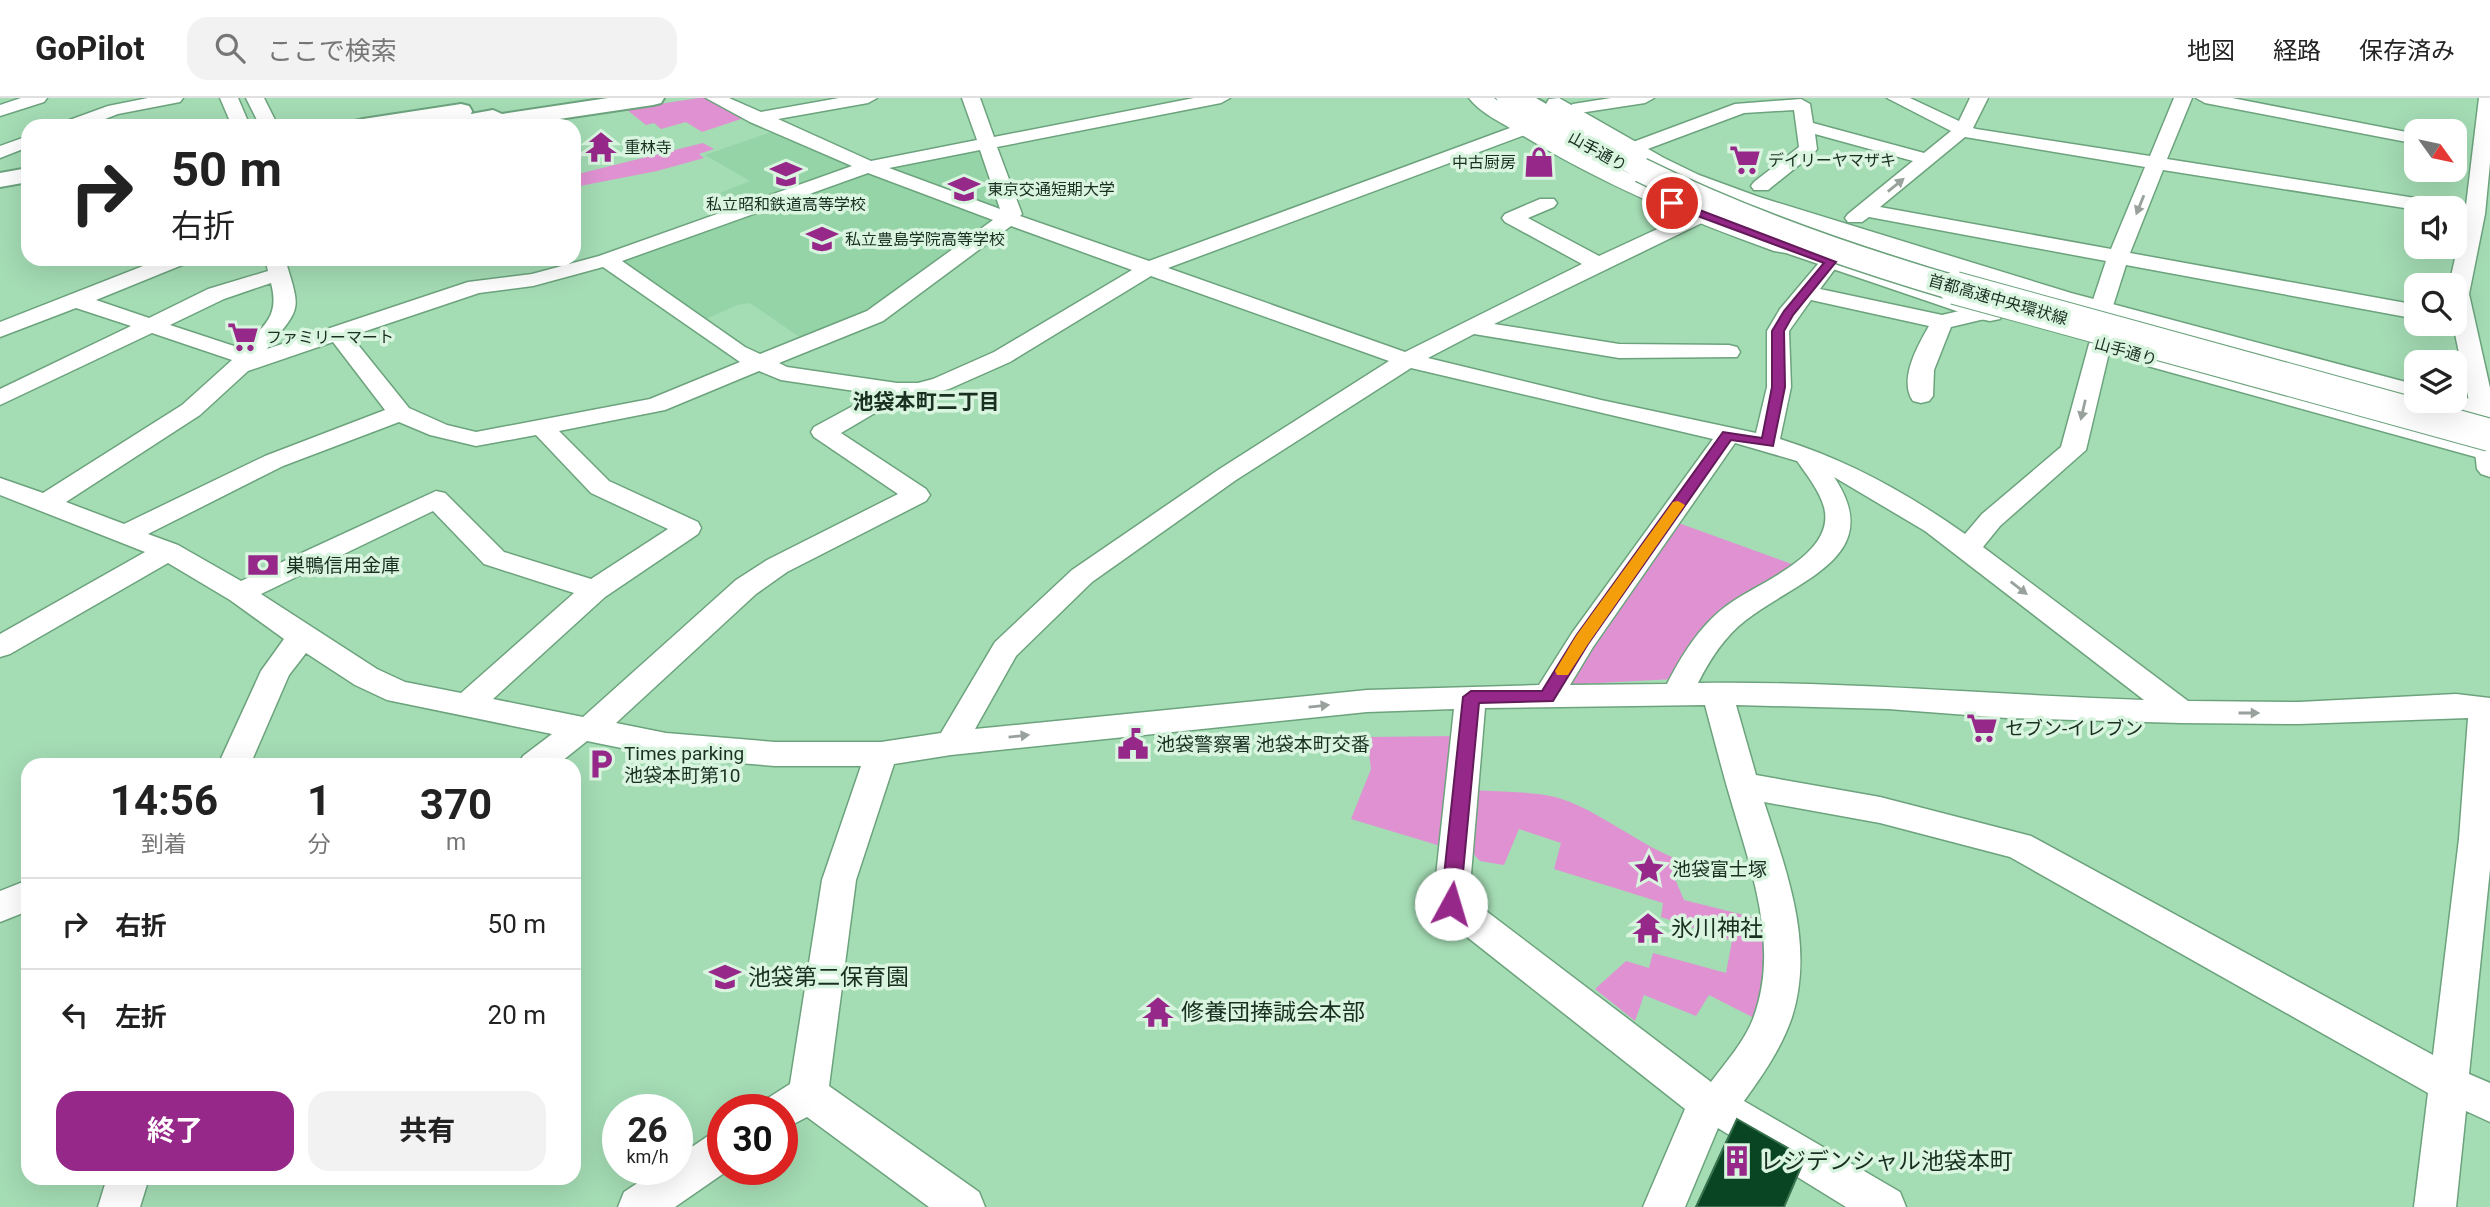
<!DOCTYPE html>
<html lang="ja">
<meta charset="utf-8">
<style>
body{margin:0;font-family:Roboto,"Noto Sans JP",sans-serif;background:#f2f2f2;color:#222;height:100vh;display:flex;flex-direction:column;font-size:26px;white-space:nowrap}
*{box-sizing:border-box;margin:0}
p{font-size:23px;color:#767676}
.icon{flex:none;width:38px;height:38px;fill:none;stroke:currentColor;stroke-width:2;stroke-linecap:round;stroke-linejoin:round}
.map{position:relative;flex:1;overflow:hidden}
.sheet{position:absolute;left:21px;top:660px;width:560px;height:427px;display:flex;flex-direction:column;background:#fff;border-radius:21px;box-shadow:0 7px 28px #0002}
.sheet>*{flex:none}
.banner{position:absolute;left:21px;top:21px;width:560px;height:147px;border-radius:21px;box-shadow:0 7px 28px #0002;background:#fff;color:#222;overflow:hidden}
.needle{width:46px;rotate:123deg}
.controls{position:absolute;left:2404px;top:21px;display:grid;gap:14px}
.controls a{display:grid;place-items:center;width:63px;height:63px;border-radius:14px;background:#fff;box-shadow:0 7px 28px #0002;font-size:35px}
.speed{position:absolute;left:602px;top:996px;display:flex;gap:14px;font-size:35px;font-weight:700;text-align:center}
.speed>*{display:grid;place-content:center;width:91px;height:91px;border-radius:50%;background:#fff;box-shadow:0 7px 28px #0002;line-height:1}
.speed small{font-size:18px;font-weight:400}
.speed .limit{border:10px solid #d22;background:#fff;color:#111}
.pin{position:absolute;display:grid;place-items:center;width:60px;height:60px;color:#fff;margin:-30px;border:4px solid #fff;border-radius:50%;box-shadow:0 2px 7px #0007}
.me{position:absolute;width:77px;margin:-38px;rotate:6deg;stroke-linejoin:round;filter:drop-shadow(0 0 5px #0008)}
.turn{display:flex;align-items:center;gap:24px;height:147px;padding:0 35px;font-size:32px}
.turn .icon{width:91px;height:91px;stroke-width:2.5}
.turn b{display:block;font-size:49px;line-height:60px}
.eta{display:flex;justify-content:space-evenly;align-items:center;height:119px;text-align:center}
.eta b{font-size:42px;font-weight:700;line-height:49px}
.primary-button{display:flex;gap:14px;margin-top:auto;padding:14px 35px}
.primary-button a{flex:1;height:80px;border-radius:21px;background:#962889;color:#fff;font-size:28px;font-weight:700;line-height:80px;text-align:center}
.primary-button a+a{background:#f2f2f2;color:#222}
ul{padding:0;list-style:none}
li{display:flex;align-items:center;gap:21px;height:91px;padding:0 35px;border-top:2px solid #e0e0e0}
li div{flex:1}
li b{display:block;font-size:26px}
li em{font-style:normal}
header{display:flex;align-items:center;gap:42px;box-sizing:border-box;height:98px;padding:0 35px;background:#fff;border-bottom:2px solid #e0e0e0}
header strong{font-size:33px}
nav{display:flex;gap:38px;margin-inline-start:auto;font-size:24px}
.search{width:490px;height:63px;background:#f2f2f2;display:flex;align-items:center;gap:18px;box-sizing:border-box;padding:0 24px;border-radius:21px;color:#767676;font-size:26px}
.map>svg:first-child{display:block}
.built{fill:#94d4a7}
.green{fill:#e091d2}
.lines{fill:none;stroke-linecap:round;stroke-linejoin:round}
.minor-casing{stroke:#6ca37d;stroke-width:3}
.major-casing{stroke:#6ca37d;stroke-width:3}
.highway-casing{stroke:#6ca37d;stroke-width:4}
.minor{fill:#fff;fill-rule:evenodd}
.major{fill:#fff;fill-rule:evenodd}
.highway{fill:#fff;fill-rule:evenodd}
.highway-bridge-far1-casing{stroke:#6ca37d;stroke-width:27;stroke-linecap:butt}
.highway-bridge-casing{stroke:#6ca37d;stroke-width:34;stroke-linecap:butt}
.highway-bridge-far1{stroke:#fff;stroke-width:24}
.highway-bridge{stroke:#fff;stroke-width:32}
.wall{fill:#56906c}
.building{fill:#094423;stroke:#38724e;stroke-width:2}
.oneway{fill:#98a19b}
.route{fill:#962889;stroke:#621a59;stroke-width:2}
.slow{fill:#f59e0b}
.labels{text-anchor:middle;stroke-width:7;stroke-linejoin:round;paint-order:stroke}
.far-poi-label{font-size:16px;fill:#192f20;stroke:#d9f5e0;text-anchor:start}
.far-street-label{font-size:16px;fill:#192f20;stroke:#d9f5e0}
.poi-label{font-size:19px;fill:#192f20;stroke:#d9f5e0;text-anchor:start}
.neighbourhood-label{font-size:21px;font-weight:bold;fill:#192f20;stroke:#d9f5e0}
.near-poi-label{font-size:23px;fill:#192f20;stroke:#d9f5e0;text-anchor:start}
</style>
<header>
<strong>GoPilot</strong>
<div class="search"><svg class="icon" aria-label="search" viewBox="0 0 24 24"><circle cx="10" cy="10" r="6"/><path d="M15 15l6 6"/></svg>ここで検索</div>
<nav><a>地図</a><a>経路</a><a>保存済み</a></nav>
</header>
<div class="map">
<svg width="2490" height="1109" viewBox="0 0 2490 1109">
<rect width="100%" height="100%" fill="#a4dcb4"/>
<!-- built -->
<g class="built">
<polygon points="777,32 857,68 738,110 720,95 750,83 705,57"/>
<polygon points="979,50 999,110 995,111 882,69"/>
<polygon points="864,74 998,121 878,209 801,240 750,205 737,207 706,221 618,164"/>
</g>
<!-- green -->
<g class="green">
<polygon points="699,0 708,0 747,19 702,34 686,24 661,31 654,25 646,27 626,11"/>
<polygon points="703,45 714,51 699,56 704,60 657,73 580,88 574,83 574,77"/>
<polygon points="1673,423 1797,468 1674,581 1562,587"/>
<polygon points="1456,638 1444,749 1351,721 1371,671 1367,639"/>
<path d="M1472,692C1498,694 1529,693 1555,699C1593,709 1634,743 1672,759V774L1684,802L1764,822V886L1754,920L1709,897L1696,918L1644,897L1635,923L1595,891L1626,863L1649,870L1653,855L1726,875L1732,843L1661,819L1663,805L1554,771L1561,745L1519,731L1504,767L1480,763L1469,751Z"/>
</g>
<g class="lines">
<defs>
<g id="minor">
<polygon points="21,0 47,0 44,4 0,18 0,7"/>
<polygon points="148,0 183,0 180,4 118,16 87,28 61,28 64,24 108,8"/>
<polygon points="220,0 238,0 250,28 232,28"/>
<polygon points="246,0 264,0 278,28 260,28"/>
<path d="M706,0H729L761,14L839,0H877L868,5L778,21L871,63L977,42L962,0H980L994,39L1194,0H1230L1221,5L997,49L1022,116L1020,118L1149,163L1518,27H1530L1533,31L1530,35L1168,170L1405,254L1582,166L1505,124L1502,120L1505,116L1540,101H1554L1557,105L1554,109L1528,120L1599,158L1694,114H1708L1711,118L1708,122L1494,226L1619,246L1729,247L1737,249L1740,254L1737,259L1619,260L1474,236L1428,260L1601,302L1756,335L1767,289V233L1780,211L1823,160H1837L1840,164L1820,191L1942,217L1985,207L1993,209L1996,214L1993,219L1951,229L1934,272L1933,298L1929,303L1921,305L1913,303C1898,282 1918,247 1929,228L1811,202L1789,233L1791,289L1780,341C1848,362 1907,395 1965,436L1982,416L2061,349L2089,246L2092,241H2108L2111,246L2086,352L2000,428L1983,449L2188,603L2299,604L2456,596L2490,600V771L2469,976L2490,985V1024L2466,1013L2456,1109H2414L2428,995L2010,759L1880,725L1764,704C1786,772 1815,846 1792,919C1782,949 1763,977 1744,1003L1900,1094L1906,1109H1846L1718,1030L1685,1109H1643L1685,1011L1438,816L1433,806L1454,611L1367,614L951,657L894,666L856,782L829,988L979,1094L985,1109H929L807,1019L782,1032V1012H763L768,1000L790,986L822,782L861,668H775L666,659L587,643L557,667H518L523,658L552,636L387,602L355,587L306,555L289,577L250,667H218L261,573L284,541L230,502L168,465L10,556L0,559V536L145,454L0,397V380L43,395L182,307L232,262L152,235L0,307V291L131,228L76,210L0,239V224L161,161H190L187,165L96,202L149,220L208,191L268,173L265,161H285C301,214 302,208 267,251L468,184L532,176L599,158L852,68L750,24ZM980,52L1000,111L889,70ZM868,75L993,122L867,213L760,256L745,249L622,163ZM1011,128L1132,172L994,254L933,281L918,285H897L787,269L779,265L883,223ZM603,169L740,264L650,301L476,334L447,327L409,310L351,238L479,195L533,188ZM1151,178L1389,263L1218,372L1072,472L995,544L941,635L881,644H775L666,635L616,625L756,496L787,474L926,403L930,397L926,391L841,335L902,299H919L949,291L1010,264ZM271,185C280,219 264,226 243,251L170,227L224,201ZM333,244L385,312L265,358L124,426L66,404L200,317L248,273ZM1411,270L1713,341L1572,535L1539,587L1367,592L975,631L1016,558L1092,484L1236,382ZM759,273L781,282L875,296L814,329L811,334L814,339L898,396L767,462L736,482L583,619L493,601L605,499L698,436L701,430L698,424L609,383L559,333L665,312ZM399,324L430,337L476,348L536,337L591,395L668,431L591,481L504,454L445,395L436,393L241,483L178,447L148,436L283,368ZM1735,345L1797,363C1807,377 1819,392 1824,409C1837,458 1755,485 1725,509C1699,529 1682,557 1667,586L1570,587L1593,549ZM1834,379L1925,433L2144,602C1995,597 1847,583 1698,585C1710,561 1725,538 1746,522C1797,482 1888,459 1834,379ZM433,413L484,466L574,495L461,595L405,584L377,571L261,496ZM1705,607C1714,640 1722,673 1732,706C1752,774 1780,851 1753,921C1744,944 1726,964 1711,984L1469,800L1485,610ZM1736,607L1888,611L2007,620L2181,625L2299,626L2468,620L2459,741L2433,957L2031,738L1880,699L1756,677Z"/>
<polygon points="1611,0 1654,0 1645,5 1573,16 1564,11 1573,6"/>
<path d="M1887,0H1910L1959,23L1970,0H1988L1973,30L1976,31L2150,58L2174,0H2192L2167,61L2441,104L2451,110L2417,112L2163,72L2130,155L2417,207V221L2126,167L2112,211L2109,216H2093L2090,211L2106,163L1869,119L1862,124H1848L1845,120L1848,116L1913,63L1815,36L1817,51L1814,55L1768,92H1754L1751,88L1754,84L1799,49L1794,12L1744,15L1645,52L1639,53L1630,48L1633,44L1735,6L1801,1L1810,6L1813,25L1924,55L1951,33ZM1965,39L2145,69L2111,151L1880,109Z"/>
<polygon points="2196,0 2232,0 2417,36 2417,46 2205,5"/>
<polygon points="2479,0 2490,0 2490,65 2485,116 2469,196 2490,290 2490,319 2474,318 2471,313 2453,226 2455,187 2449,187 2465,116"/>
<polygon points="28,38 28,49 0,60 0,48"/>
<polygon points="2488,346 2490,347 2490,379 2481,376 2477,371 2475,354 2479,349"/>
<polygon points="28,782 28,813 0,824 0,793"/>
<polygon points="723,1032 723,1071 730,1071 675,1109 618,1109 624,1094 659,1071 677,1071 677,1059 708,1038"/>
<polygon points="107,1080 149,1080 140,1109 98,1109"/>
</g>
<g id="major">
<path d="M1469,0H1494L1498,3L1496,0H1522L1583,36L1586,41L1583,46H1570L1673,97L1752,129L1761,127L1770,129L1820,152L2000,209L2004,215L2000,221L1990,223L1980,221L1786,155L1774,153C1684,121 1598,84 1517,34C1502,25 1479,14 1469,0Z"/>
<polygon points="1559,0 1664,60 1699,77 1759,99 2071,195 2417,287 2417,303 2425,303 2417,305 2407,302 1982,186 1722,102 1683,87 1631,61 1581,32 1546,6 1549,1"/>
<polygon points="2154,252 2490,344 2490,363 2144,267 2140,261 2144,255"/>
<polygon points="2455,297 2490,306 2490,324 2434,309 2429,303 2455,303"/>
</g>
<g id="highway">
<polygon points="608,0 664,0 661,5 653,7 512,28 422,28 424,25 351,28 355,23 363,21 461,6 469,8 472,13 471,16 493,12 502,16"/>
<polygon points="1510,0 1536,0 1650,67 1653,72 1650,77 1641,79 1632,77 1573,43"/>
<polygon points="28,70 28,84 0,89 0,75"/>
</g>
</defs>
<!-- minor casing -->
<use href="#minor" class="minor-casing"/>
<!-- major casing -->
<use href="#major" class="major-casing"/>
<!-- highway casing -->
<use href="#highway" class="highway-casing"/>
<!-- minor -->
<use href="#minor" class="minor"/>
<!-- major -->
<use href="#major" class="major"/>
<!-- highway -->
<use href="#highway" class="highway"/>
<defs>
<path id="highway-bridge-far1" d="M1641,72C1744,123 1851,160 1961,192"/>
<polyline id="highway-bridge" points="1955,190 2490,337"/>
</defs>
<!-- highway-bridge-far1 casing -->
<use href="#highway-bridge-far1" class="highway-bridge-far1-casing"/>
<!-- highway-bridge casing -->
<use href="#highway-bridge" class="highway-bridge-casing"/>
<!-- highway-bridge-far1 -->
<use href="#highway-bridge-far1" class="highway-bridge-far1"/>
<!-- highway-bridge -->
<use href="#highway-bridge" class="highway-bridge"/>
</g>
<!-- wall -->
<polygon class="wall" points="1737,1021 1784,1109 1695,1109 1725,1044"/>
<!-- building -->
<polygon class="building" points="1737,1021 1805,1060 1784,1109 1696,1109"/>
<!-- one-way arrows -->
<defs><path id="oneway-solid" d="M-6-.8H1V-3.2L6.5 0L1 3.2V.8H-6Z" transform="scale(1.75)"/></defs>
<g class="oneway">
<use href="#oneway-solid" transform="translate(1896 87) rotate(-39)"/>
<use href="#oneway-solid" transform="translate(2140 107) rotate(112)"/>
<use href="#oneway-solid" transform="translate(2083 312) rotate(103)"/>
<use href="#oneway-solid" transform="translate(2019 490) rotate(38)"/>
<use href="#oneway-solid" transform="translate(1319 608) rotate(-6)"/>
<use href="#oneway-solid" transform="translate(2249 615)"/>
<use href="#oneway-solid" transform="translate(1019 638) rotate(-6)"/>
</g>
<!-- route -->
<polygon class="route" points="1668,103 1676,103 1836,164 1793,217 1784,233 1785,289 1773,348 1731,342 1588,546 1553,603 1479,605 1460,806 1457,811 1451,814 1444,811 1441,806 1463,599 1471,593 1542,593 1576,538 1723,334 1762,340 1772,289 1772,233 1784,213 1824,165 1668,107"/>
<!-- slow -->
<polygon class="slow" points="1678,403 1685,407 1588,546 1568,577 1557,577 1555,573 1576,538 1673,404"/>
<!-- icons -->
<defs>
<symbol id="temple-bare" viewBox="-9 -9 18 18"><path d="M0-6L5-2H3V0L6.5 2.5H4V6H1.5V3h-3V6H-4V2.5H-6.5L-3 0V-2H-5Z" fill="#962889" stroke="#d9f5e0" stroke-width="2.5" paint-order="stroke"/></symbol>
<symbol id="supermarket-bare" viewBox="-9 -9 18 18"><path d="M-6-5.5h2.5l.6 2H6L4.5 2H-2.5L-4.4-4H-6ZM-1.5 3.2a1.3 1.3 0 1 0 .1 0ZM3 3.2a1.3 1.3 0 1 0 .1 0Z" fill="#962889" stroke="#d9f5e0" stroke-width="2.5" paint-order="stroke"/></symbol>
<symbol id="shop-bare" viewBox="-9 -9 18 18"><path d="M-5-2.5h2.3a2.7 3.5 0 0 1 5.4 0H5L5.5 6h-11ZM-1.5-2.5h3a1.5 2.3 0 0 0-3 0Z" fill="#962889" stroke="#d9f5e0" stroke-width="2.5" paint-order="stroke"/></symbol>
<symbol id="school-bare" viewBox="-9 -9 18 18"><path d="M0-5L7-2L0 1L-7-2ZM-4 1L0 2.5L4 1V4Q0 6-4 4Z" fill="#962889" stroke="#d9f5e0" stroke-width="2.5" paint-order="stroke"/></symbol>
<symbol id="university-bare" viewBox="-9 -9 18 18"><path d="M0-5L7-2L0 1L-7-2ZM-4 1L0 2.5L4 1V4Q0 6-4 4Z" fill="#962889" stroke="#d9f5e0" stroke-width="2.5" paint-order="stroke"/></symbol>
<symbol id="bank-bare" viewBox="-9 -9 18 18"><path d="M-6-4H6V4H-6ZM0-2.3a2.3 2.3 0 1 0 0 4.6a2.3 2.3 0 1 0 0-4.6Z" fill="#962889" stroke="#d9f5e0" stroke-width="2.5" paint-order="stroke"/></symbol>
<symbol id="civic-bare" viewBox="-9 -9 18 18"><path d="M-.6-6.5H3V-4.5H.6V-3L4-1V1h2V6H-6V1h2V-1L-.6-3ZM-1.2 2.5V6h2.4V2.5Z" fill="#962889" stroke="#d9f5e0" stroke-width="2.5" paint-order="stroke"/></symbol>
<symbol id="parking-bare" viewBox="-9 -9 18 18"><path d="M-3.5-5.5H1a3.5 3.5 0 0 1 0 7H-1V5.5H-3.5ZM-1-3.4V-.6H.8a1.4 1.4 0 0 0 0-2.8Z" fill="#962889" stroke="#d9f5e0" stroke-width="2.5" paint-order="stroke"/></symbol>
<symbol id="sight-bare" viewBox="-9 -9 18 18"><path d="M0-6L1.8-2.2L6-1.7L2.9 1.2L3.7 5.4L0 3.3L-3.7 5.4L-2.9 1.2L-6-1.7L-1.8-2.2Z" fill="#962889" stroke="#d9f5e0" stroke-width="2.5" paint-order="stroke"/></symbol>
<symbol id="building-bare" viewBox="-9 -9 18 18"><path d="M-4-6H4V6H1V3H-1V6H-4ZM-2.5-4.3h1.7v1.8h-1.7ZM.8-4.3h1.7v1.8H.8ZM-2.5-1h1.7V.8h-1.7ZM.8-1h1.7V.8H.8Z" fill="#962889" stroke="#d9f5e0" stroke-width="2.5" paint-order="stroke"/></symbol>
</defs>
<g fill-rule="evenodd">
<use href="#temple-bare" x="579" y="27" width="44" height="44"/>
<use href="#supermarket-bare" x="1723" y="40" width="44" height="44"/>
<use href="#shop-bare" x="1517" y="42" width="44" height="44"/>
<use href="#school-bare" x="764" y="54" width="44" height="44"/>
<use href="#university-bare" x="942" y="69" width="44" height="44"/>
<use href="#school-bare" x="800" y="119" width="44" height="44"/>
<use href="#supermarket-bare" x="221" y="217" width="44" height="44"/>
<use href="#bank-bare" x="241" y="445" width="44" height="44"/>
<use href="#supermarket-bare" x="1960" y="608" width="44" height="44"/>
<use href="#civic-bare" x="1111" y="624" width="44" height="44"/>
<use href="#parking-bare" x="579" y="644" width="44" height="44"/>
<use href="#sight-bare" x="1627" y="749" width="44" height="44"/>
<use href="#temple-bare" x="1626" y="808" width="44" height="44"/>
<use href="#school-bare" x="703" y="857" width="44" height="44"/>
<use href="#temple-bare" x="1136" y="892" width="44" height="44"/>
<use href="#building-bare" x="1715" y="1041" width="44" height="44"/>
</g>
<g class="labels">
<!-- far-poi labels -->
<g class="far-poi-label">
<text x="624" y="55">重林寺</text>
<text x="1768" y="68">デイリーヤマザキ</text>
<text x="1516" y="70" text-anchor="end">中古厨房</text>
<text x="987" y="97">東京交通短期大学</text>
<text x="786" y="112" text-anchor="middle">私立昭和鉄道高等学校</text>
<text x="845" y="147">私立豊島学院高等学校</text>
<text x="266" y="245">ファミリーマート</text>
</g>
<!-- far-street labels -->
<g class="far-street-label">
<text transform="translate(1598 53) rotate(29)" y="6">山手通り</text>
<text transform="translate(1998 201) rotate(16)" y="6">首都高速中央環状線</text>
<text transform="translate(2126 253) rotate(16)" y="6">山手通り</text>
</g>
<!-- poi labels -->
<g class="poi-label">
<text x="286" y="474">巣鴨信用金庫</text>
<text x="2005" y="637">セブン-イレブン</text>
<text x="1156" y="653">池袋警察署 池袋本町交番</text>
<text x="624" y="662">Times parking<tspan x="624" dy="22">池袋本町第10</tspan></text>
<text x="1672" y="778">池袋富士塚</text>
</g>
<!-- neighbourhood labels -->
<g class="neighbourhood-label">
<text x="926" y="311">池袋本町二丁目</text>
</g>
<!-- near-poi labels -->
<g class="near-poi-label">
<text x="1671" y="838">氷川神社</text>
<text x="748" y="887">池袋第二保育園</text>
<text x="1181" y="922">修養団捧誠会本部</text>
<text x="1760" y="1071">レジデンシャル池袋本町</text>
</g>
</g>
</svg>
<div class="controls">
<a><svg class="needle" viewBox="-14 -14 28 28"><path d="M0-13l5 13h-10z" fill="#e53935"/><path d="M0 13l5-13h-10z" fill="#767676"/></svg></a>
<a><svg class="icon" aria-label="sound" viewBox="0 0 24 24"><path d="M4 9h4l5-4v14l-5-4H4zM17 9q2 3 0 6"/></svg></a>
<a><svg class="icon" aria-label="search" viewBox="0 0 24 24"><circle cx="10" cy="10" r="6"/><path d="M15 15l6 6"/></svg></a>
<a><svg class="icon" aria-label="layers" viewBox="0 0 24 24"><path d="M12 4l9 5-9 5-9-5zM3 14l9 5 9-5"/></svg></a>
</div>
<div class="speed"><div>26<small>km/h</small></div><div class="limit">30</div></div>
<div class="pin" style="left:1672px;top:105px;background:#d93025"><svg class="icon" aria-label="arrive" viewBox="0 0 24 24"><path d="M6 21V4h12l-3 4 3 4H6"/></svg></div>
<svg class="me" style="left:1451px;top:806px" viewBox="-20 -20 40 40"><circle r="19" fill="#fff"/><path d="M0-13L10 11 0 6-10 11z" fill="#962889"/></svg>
<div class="banner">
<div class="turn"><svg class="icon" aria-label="right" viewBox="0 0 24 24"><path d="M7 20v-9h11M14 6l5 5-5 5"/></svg><div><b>50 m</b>右折</div></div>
</div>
<section class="sheet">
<div class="eta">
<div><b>14:56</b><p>到着</p></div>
<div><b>1</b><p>分</p></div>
<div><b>370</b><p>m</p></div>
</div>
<ul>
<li><svg class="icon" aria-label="right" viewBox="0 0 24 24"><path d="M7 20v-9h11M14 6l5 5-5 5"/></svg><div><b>右折</b></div><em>50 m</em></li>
<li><svg class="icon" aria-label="left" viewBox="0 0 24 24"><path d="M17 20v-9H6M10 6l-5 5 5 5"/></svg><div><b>左折</b></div><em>20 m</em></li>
</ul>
<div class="primary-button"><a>終了</a><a>共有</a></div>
</section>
</div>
